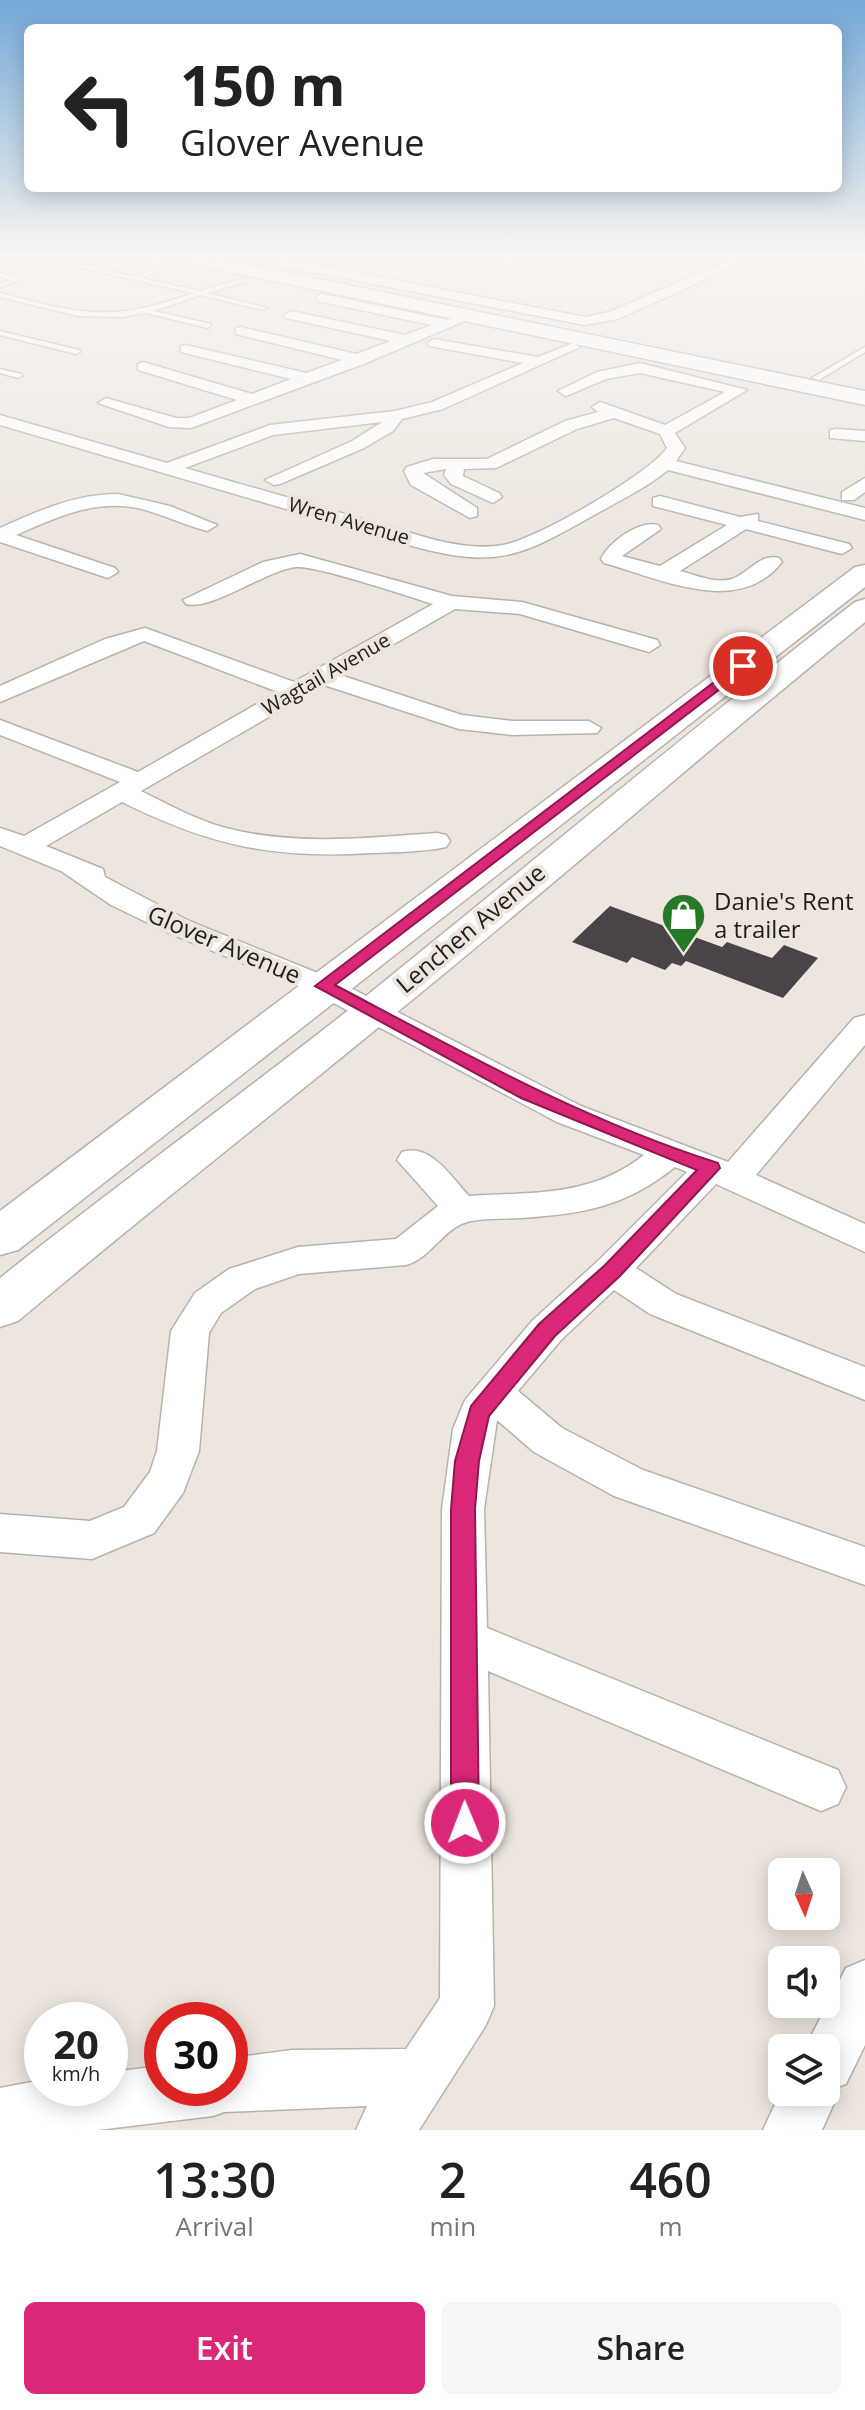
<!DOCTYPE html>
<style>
body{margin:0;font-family:"Open Sans",sans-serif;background:#f6f6f6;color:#222;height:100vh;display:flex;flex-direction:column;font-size:30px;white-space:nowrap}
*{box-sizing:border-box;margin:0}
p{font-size:26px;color:#767676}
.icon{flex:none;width:44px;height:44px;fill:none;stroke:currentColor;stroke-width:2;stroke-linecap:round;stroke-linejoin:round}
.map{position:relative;height:2130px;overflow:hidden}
.side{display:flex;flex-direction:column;background:#fff;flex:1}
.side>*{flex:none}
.banner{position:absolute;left:24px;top:24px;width:818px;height:168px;border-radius:12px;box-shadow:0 4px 20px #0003;background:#fff;color:#222;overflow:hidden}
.needle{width:52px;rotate:177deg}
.buttons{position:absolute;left:768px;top:1858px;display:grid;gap:16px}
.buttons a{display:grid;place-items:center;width:72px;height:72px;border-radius:12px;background:#fff;box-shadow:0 4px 20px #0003;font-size:40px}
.speed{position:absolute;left:24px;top:2002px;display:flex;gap:16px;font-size:40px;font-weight:700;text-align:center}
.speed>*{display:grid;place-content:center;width:104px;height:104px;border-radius:50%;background:#fff;box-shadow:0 4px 20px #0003;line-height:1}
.speed small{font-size:20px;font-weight:400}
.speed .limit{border:12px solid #d22;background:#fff;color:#111}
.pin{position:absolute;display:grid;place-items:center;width:68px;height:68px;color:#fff;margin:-34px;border:4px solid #fff;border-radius:50%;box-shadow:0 2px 8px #0007}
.me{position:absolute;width:88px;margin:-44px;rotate:359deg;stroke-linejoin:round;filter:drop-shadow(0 0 6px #0008)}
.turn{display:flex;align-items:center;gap:28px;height:168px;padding:0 24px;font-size:36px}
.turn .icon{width:104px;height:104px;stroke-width:2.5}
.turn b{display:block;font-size:56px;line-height:68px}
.eta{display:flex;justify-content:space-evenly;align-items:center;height:136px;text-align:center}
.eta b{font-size:48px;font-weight:600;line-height:56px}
.action{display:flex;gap:16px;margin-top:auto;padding:16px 24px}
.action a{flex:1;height:92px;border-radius:12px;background:#db2777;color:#fff;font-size:32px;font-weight:600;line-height:92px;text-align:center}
.action a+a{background:#f6f6f6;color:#222}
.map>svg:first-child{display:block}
.building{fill:#4a4347}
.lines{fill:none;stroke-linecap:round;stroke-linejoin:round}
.service-casing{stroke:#b8b2ab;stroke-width:3}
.minor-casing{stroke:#b8b2ab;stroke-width:3}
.secondary-casing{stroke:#b8b2ab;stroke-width:3}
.service{fill:#fff;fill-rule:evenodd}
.minor{fill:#fff;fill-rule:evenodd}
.secondary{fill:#fff;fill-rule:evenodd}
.route{fill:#db2777;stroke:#8e194d;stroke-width:2}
.labels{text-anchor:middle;stroke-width:8;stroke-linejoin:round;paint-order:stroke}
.far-street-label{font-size:20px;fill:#201d1b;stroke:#ede6df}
.poi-label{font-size:24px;fill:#201d1b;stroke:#ede6df;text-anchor:start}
.street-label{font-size:24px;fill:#201d1b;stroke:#ede6df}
</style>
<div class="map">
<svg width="865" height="2130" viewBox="0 0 865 2130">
<rect width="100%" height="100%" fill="#ede6df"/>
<!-- building -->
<polygon class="building" points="610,906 722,947 727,942 772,958 784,945 818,958 783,998 686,961 681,966 672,963 665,970 632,957 627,963 572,942"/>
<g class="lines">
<defs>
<g id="service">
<path d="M38,254L132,276L170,265L172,268L140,278L199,291L245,278L247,281L207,293L267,308L264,310L200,295L154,311L211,324L208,328L146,313L122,317L78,316L0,297V293C80,314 112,323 193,293L38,258L0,264V260Z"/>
<polygon points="0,272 19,279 20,280 0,287 0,283 10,280 0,276"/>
<polygon points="0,331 79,350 80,352 76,354 0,335"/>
<polygon points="865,347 865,352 819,380 812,378"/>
<polygon points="0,369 21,374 22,376 18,378 0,373"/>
</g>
<g id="minor">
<polygon points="273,251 288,251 282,256 285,259 585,317 609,312 751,251 768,251 618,319 585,325 281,266 268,256"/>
<polygon points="322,294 447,320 469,312 476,316 366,363 191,428 169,427 98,403 106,398 176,418 189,418 237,400 138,370 138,364 143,362 252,394 291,379 181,352 181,346 186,345 306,373 342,360 236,334 236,328 241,327 356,354 391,341 286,318 284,315 291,311 405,335 432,325 317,301 317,295"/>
<path d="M434,339L538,357L573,343L580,347L443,409L402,419L393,431L364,448L280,484L274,485L265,480L352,441L382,422L273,435L185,468L435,540C457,545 480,549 503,545C535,540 649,474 667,448L660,434L614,418L577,429L496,468L464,469L463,476L499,493L502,497L493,503L451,484L444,475L446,469L423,473L477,508V516L470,518L411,485L404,471L407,467L433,459H487L565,421L598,412L592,407L600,402L665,425L725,392L640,373L606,379L566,396L558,391L597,372L640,363L747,390L675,433L685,448L676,461L865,508V520L668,470C646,488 619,501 594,515C520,557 497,569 412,546L0,425V415L167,463L270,425L395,411L432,402L523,363L429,346L427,343Z"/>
<polygon points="836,429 865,431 865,441 830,438 830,430"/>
<polygon points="865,478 865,492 854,500 842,500 842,492"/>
<path d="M118,494L170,506L217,525L207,531C185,525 164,515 142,509C96,498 57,517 16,535L115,568L118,572L108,578L0,542V528C38,511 75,494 118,494Z"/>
<path d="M660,496L740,517L758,514V521L849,544L852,548L842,554L746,529L680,571C696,575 715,584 732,579C749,573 760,553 779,558L782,562C738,618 659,578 604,563L601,559C609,542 639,520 658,525L661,529L622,556L660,566L727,525L653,506V498Z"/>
<path d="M300,554L452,596L522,602L657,640L660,645L649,652L520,614L455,609L340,675L462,715L512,721H589L601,728L597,733L512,735L459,729L324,685L141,791C169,805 196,820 226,828C295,846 367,838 437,833L446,835L450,841L446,847C423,852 397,852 373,853C273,859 211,846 122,802L46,846L103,869L105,877L189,921L335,980L581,1106L728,1162L854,1018L865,1015V1045L756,1175L865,1224V1252L716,1184L636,1268L676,1294L865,1367V1400L650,1314L614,1290L561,1340L518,1391L562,1428L643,1470L865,1547V1585L614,1496L534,1452L497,1420L484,1509L487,1628L838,1770L846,1787L838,1804L821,1811L488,1671L494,2006L486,2025L419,2130H356L367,2106L224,2112L213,2116L98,2130H0V2088L42,2080V2088H110V2072L162,2066V2088H230V2058L292,2050L406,2049L440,1998L442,1509L453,1429L465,1400L533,1320L599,1260L687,1172L675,1167C625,1207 583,1214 520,1218C504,1219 487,1218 471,1221C444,1226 432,1258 406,1265L299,1274L255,1289L221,1313L209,1333L199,1451L183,1493L154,1533L92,1559L0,1552V1514L90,1521L124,1507L150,1472L157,1451L171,1331L195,1293L229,1269L298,1247L396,1239L438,1206L397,1160L402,1152C431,1143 451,1177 469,1196C534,1192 591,1197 644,1155L557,1122L313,992L169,933L111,905L61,871L0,846V828L24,836L120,782L0,735V720L138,772L278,692L144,641L0,702V686L105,639L145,628L294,682L433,604C408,596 315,565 296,567C264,571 212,611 186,604L183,600L263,562Z"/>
<polygon points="865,1960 865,2045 846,2084 837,2087 839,2092 822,2130 763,2130 782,2089 826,2092 826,2048 805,2048 846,1968"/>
</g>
<g id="secondary">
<polygon points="147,251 182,251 865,391 865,405 155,256"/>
<polygon points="865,565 865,587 18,1250 0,1255 0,1211 855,567"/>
<path d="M865,599V622C703,753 547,891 385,1022C263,1122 139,1219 18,1321L0,1327V1278C118,1184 241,1095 360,1001C525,868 687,732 855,602Z"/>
</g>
</defs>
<!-- service casing -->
<use href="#service" class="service-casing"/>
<!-- minor casing -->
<use href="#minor" class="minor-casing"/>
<!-- secondary casing -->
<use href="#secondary" class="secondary-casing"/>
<!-- service -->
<use href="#service" class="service"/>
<!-- minor -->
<use href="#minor" class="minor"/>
<!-- secondary -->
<use href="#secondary" class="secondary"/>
</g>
<!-- sky -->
<linearGradient id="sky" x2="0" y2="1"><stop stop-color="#74a8d8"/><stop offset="0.46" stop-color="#f7f4f1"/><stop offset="1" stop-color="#f7f4f1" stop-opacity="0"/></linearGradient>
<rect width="865" height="550" fill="url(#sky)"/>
<!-- route -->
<path class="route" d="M739,663L750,666L335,985C460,1051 583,1120 718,1163L720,1168L620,1276L555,1336L489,1416L479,1461L475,1509L479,1823L475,1833L465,1837L455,1833L451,1823V1509L455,1461L471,1406L539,1324L605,1265L697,1170L521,1098L315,986Z"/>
<!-- icons -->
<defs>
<symbol id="shop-pin" viewBox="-11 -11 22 30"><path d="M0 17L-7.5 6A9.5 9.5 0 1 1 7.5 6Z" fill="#267925" stroke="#ede6df"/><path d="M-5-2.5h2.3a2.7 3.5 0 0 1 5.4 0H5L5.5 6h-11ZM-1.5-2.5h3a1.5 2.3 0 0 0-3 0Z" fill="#fff"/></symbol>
</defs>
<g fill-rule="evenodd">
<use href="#shop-pin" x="658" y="890" width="51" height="69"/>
</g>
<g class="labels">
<!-- far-street labels -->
<g class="far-street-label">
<text transform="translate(349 521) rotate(16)" y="7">Wren Avenue</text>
<text transform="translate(326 674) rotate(-30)" y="7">Wagtail Avenue</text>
</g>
<!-- poi labels -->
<g class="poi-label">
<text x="714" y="910">Danie's Rent<tspan x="714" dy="28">a trailer</tspan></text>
</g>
<!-- street labels -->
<g class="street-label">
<text transform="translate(471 929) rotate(-40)" y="8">Lenchen Avenue</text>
<text transform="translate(224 945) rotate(23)" y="8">Glover Avenue</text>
</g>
</g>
</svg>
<div class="buttons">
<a><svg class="needle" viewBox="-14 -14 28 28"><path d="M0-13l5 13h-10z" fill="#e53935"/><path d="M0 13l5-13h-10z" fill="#767676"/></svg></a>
<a><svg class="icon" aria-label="sound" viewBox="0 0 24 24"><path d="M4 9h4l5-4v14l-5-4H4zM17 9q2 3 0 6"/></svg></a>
<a><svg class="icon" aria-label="layers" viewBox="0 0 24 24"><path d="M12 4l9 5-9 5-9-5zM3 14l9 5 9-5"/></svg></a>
</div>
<div class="speed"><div>20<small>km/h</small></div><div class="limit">30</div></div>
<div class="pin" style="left:743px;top:666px;background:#d93025"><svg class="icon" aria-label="arrive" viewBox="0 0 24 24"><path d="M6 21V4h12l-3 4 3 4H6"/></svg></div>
<svg class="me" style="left:465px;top:1823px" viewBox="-20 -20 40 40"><circle r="17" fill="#db2777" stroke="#fff" stroke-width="3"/><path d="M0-11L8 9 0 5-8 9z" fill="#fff"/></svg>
<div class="banner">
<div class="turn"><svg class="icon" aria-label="left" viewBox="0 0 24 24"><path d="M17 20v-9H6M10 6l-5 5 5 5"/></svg><div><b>150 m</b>Glover Avenue</div></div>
</div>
</div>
<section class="side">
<div class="eta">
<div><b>13:30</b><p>Arrival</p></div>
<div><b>2</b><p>min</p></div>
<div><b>460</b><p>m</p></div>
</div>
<div class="action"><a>Exit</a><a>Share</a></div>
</section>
